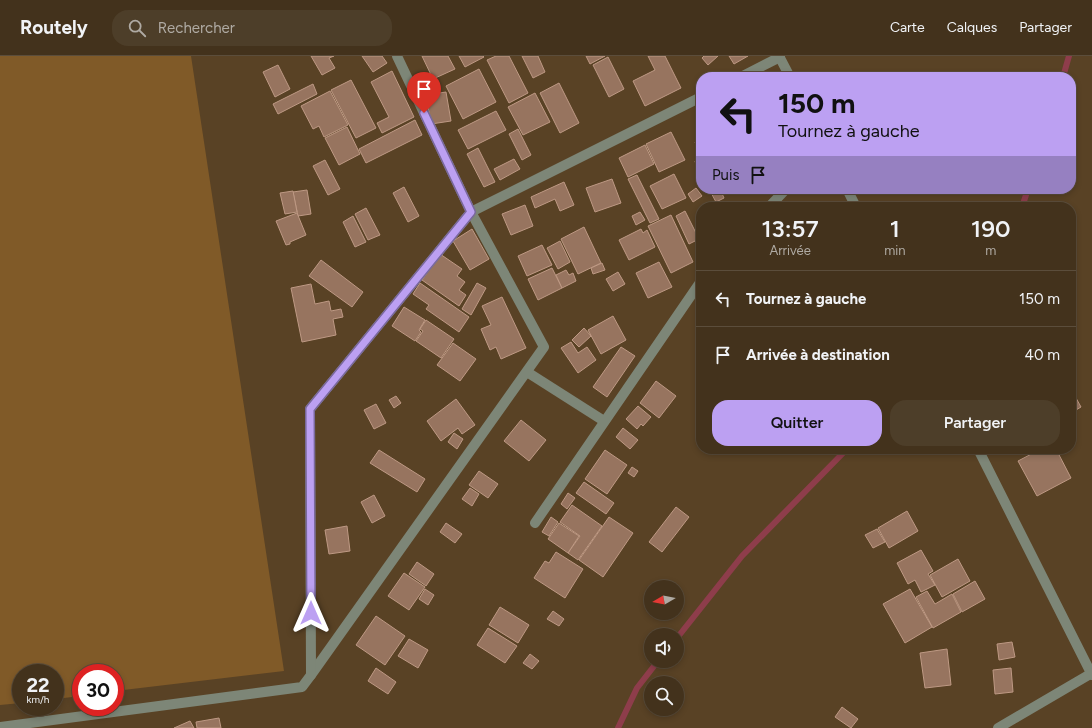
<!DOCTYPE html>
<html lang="fr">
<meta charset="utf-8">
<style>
body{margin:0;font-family:Figtree,sans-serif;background:#4d3e29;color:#f1f3f6;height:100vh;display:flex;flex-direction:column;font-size:15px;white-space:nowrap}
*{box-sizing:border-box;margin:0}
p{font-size:13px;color:#afaaa3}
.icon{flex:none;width:22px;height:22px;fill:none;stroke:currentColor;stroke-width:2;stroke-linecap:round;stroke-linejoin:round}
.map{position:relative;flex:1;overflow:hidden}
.details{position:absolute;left:696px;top:146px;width:380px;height:252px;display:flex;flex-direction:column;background:#43321c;border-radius:16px;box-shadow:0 2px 6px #0003,0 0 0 1px #5b4d3b}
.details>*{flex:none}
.guide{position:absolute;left:696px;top:16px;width:380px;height:122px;border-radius:16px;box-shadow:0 2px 6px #0003,0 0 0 1px #5b4d3b;background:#bca0f2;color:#111;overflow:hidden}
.needle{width:26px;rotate:260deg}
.controls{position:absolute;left:644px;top:524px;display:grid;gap:8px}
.controls a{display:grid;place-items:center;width:40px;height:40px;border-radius:50%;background:#43321c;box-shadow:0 2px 6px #0003,0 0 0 1px #5b4d3b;font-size:20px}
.speed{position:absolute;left:12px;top:608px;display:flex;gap:8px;font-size:20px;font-weight:700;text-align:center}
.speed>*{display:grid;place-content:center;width:52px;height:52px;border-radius:50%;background:#43321c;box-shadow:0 2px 6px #0003,0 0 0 1px #5b4d3b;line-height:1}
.speed small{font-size:10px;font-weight:400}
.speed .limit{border:6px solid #d22;background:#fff;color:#111}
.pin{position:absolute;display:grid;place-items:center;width:34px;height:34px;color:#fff;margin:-41px -17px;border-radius:50% 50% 50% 0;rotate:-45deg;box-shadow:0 0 4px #0007}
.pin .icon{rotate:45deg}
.me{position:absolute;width:44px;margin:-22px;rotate:0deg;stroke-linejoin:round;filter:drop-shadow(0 0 3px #0008)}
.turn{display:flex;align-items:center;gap:14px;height:84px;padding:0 16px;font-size:18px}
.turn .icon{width:52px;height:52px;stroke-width:2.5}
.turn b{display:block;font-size:28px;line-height:34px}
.then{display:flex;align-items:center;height:38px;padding:0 16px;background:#0003;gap:8px;font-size:15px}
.eta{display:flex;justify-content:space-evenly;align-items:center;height:68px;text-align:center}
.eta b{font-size:24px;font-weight:600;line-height:28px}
.primary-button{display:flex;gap:8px;margin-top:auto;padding:8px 16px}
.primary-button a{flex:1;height:46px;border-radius:16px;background:#bca0f2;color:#111;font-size:16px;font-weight:600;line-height:46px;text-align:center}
.primary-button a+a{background:#4d3e29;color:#f1f3f6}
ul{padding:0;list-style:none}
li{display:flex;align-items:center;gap:12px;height:56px;padding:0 16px;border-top:1px solid #5b4d3b}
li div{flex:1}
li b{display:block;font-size:15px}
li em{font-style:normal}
header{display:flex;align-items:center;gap:24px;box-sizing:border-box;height:56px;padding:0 20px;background:#43321c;border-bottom:1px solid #5b4d3b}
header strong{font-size:19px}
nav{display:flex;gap:22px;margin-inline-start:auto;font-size:14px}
.search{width:280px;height:36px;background:#4d3e29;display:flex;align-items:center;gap:10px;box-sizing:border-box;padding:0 14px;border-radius:16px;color:#afaaa3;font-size:15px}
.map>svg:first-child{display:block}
.green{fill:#805a28}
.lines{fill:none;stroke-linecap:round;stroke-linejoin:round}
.stream{stroke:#8e3d4b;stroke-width:6}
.building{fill:#97745f;stroke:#be9984}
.minor{stroke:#7d8677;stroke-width:10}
.route-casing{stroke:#7a689d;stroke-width:10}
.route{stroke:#bca0f2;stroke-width:7}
</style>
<header>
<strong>Routely</strong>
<div class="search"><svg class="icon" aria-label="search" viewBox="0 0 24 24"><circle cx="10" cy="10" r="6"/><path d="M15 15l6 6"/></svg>Rechercher</div>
<nav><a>Carte</a><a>Calques</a><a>Partager</a></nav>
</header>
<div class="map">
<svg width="1092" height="672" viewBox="0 0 1092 672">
<rect width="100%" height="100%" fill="#594225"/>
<!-- green -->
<polygon class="green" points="0,0 191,0 284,615 115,635 115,617 81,617 81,640 55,643 55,617 21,617 21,647 0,649"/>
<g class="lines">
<!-- stream -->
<g class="stream">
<polyline points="1063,21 1069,0"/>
<polyline points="1022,151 1028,133"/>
<polyline points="677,582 742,500 847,393"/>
<polyline points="618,672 637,632 658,605"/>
</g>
</g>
<!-- building -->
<g class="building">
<polygon points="311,0 334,0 329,2 335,12 322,19"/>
<polygon points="362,0 382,0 387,7 373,16"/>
<polygon points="422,0 448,0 455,13 433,23"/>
<polygon points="459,0 483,0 484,1 465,11"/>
<polygon points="496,0 509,0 528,37 509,47 487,4"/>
<polygon points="522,0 538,0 545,16 533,22"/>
<polygon points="586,0 605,0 590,8"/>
<polygon points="648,0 665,0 681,32 645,50 633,25 655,14"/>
<polygon points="704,0 718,0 708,9 702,2"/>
<polygon points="729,0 748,0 734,8"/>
<polygon points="608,1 624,33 609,41 593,9"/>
<polygon points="278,9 290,33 275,41 263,16"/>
<polygon points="479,13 496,46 463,63 446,30"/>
<polygon points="392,15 414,61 382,77 377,67 389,61 371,26"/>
<polygon points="351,24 376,72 356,82 331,34"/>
<polygon points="559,27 579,67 560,77 540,37"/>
<polygon points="313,28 317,38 278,58 273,48"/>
<polygon points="330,35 348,69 324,81 319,70 313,73 301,50"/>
<polygon points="446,36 451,65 431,68 426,39"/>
<polygon points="535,37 550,66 523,79 508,51"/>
<polygon points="496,55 506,74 468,93 458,74"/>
<polygon points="415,64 422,79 366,107 359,93"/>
<polygon points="347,71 360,98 339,109 325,82"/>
<polygon points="518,73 531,99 522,104 509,78"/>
<polygon points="671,76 685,104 659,116 646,88"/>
<polygon points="701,83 701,98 695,86"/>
<polygon points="645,89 654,108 628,121 619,102"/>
<polygon points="478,92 495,126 484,131 467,98"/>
<polygon points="514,103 520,113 500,124 494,113"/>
<polygon points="325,104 340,133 328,139 313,110"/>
<polygon points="701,104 701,111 697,112 695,105"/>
<polygon points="674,118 686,142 662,153 650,130"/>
<polygon points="637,119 659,163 650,167 628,123"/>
<polygon points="612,123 621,147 595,156 586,132"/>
<polygon points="564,126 574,149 560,155 555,143 535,152 531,141"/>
<polygon points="404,131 419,160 408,166 393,137"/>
<polygon points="696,132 702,140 693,146 688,138"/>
<polygon points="709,133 720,133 724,142 716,146"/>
<polygon points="307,134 311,158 298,160 293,136"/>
<polygon points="293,135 297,156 285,158 280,137"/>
<polygon points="525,149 533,170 511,179 502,158"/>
<polygon points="366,152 380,179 368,184 355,158"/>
<polygon points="685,155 699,183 689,188 676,160"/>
<polygon points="640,156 645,164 636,169 632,160"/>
<polygon points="297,157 306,179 290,186 290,188 286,189 276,165"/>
<polygon points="671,159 693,206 671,217 648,170"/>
<polygon points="353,160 366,186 355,191 343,166"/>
<polygon points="584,171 601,207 578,218 561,183"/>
<polygon points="472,173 489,203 470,214 453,185"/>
<polygon points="641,173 643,177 647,174 655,191 629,204 619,184"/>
<polygon points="560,185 570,206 558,213 547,192"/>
<polygon points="542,189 552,209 527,220 518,200"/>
<polygon points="440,198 462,213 457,220 465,226 459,234 466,239 459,250 422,224"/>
<polygon points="321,204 363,236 352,251 309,220"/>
<polygon points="659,206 672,231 648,242 636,217"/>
<polygon points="602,207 605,214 593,218 591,212"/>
<polygon points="552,212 562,232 538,244 528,223"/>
<polygon points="566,214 569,219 573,217 576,225 562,232 556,219"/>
<polygon points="618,216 625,228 613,235 606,223"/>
<polygon points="420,227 469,261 459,276 426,253 429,249 413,238"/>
<polygon points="477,227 486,232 471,259 462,253"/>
<polygon points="311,228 315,248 329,245 331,255 341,253 343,261 333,263 336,279 302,286 291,232"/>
<polygon points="502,241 526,292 501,303 496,291 490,294 481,273 491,269 482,250"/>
<polygon points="404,251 425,264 419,274 421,276 415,285 392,270"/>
<polygon points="613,260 626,284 601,298 588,274"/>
<polygon points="426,264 454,283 441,302 416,285 423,275 420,273"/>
<polygon points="584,272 591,280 579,291 572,284"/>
<polygon points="571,286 578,297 587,291 596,304 578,317 561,292"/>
<polygon points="453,287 476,303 460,325 437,309"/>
<polygon points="621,291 635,300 607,341 593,331"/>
<polygon points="656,325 676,340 659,362 640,347"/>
<polygon points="1071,333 1081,351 1071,357"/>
<polygon points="396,340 401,347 394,352 389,344"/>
<polygon points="456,343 475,369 462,378 458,372 441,385 427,365"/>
<polygon points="376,348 386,367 374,373 364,354"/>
<polygon points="638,350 651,361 643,370 641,368 637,373 626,363"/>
<polygon points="521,364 546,384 529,405 504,385"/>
<polygon points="623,372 638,384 630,393 616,381"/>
<polygon points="454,377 463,383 457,393 448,386"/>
<polygon points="1041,393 1056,393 1071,422 1037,440 1018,405"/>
<polygon points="379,394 425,423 417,436 370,407"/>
<polygon points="605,394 627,409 607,438 585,423"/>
<polygon points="632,411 638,415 634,421 628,417"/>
<polygon points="479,415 498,428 488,442 469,429"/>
<polygon points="584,426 614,447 606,458 576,437"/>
<polygon points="470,432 479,438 472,450 462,443"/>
<polygon points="568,437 575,442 567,453 561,448"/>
<polygon points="374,439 385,460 372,467 361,446"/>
<polygon points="572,449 602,470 578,504 568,497 580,480 560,466"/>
<polygon points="676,451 689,461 662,496 649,486"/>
<polygon points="907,455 918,475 889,492 878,472"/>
<polygon points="551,461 558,466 549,480 542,476"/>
<polygon points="609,461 633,477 603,521 579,504"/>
<polygon points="446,467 462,478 455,487 440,476"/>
<polygon points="559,467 579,480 568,497 548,483"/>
<polygon points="347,470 350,495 329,498 325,474"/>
<polygon points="877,473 885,486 873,492 865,479"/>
<polygon points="921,494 933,515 928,518 935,529 921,536 915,524 908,528 897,507"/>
<polygon points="556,496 583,513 565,542 534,522 545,505 549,507"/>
<polygon points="958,503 970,525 942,541 930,519"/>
<polygon points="417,506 434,518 426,530 409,518"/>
<polygon points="404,517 425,531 409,554 388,540"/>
<polygon points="975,525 985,543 962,556 953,538"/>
<polygon points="425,533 434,539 428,549 419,543"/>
<polygon points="910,533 932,571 905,587 883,548"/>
<polygon points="927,535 935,548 952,538 961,556 933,572 916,541"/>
<polygon points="500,551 529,569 518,587 489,569"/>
<polygon points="553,555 564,563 559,570 547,563"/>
<polygon points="376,560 405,580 385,609 356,589"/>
<polygon points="488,572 517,590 505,607 477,589"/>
<polygon points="409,583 428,594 418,612 398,600"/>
<polygon points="1012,586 1015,601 999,604 997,588"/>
<polygon points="947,593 951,629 925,632 920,597"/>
<polygon points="530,598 539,605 532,613 523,607"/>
<polygon points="376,612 396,626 388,638 368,625"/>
<polygon points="1011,612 1013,636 995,638 993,614"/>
<polygon points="842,651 858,663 851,672 835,661"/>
<polygon points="219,662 221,672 197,672 196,666"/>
<polygon points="190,665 194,672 174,672"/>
</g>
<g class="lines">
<!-- minor -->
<g class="minor">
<polyline points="779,0 790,21"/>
<polyline points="741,21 780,1"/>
<polyline points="847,133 856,151"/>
<polyline points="769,151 786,133"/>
<polyline points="527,316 604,365"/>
<polyline points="978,393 1092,619"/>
<polyline points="535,467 701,225"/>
<polyline points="311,619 544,291 471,156 397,0"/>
<polyline points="0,671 302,631 311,619 310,353 471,156 701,41"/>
<polyline points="998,672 1092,617"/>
</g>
</g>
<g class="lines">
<defs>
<polyline id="route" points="311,557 310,353 471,156 424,57"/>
</defs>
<!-- route casing -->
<use href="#route" class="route-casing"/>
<!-- route -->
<use href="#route" class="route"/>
</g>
</svg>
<div class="controls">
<a><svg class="needle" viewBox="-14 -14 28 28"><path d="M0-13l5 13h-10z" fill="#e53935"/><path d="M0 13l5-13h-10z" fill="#afaaa3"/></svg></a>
<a><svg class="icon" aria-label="sound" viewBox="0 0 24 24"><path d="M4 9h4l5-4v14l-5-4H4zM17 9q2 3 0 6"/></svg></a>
<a><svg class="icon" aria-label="search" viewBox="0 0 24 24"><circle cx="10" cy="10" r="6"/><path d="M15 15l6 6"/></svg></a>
</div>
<div class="speed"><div>22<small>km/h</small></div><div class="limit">30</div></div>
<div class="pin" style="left:424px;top:57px;background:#d93025"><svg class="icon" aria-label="arrive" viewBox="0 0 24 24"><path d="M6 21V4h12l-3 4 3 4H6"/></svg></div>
<svg class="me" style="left:311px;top:557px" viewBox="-20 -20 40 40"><path d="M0-17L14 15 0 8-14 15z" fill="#bca0f2" stroke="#fff" stroke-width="4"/></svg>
<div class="guide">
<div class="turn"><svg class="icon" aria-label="left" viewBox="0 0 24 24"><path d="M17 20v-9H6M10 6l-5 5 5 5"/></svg><div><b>150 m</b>Tournez à gauche</div></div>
<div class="then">Puis<svg class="icon" aria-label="arrive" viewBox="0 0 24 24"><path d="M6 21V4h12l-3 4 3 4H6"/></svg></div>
</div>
<section class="details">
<div class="eta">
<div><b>13:57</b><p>Arrivée</p></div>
<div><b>1</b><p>min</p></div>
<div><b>190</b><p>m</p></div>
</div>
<ul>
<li><svg class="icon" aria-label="left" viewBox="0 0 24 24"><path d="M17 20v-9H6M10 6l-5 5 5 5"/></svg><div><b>Tournez à gauche</b></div><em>150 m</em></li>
<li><svg class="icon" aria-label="arrive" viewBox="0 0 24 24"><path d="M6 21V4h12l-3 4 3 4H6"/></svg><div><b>Arrivée à destination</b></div><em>40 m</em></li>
</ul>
<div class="primary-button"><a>Quitter</a><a>Partager</a></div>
</section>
</div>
